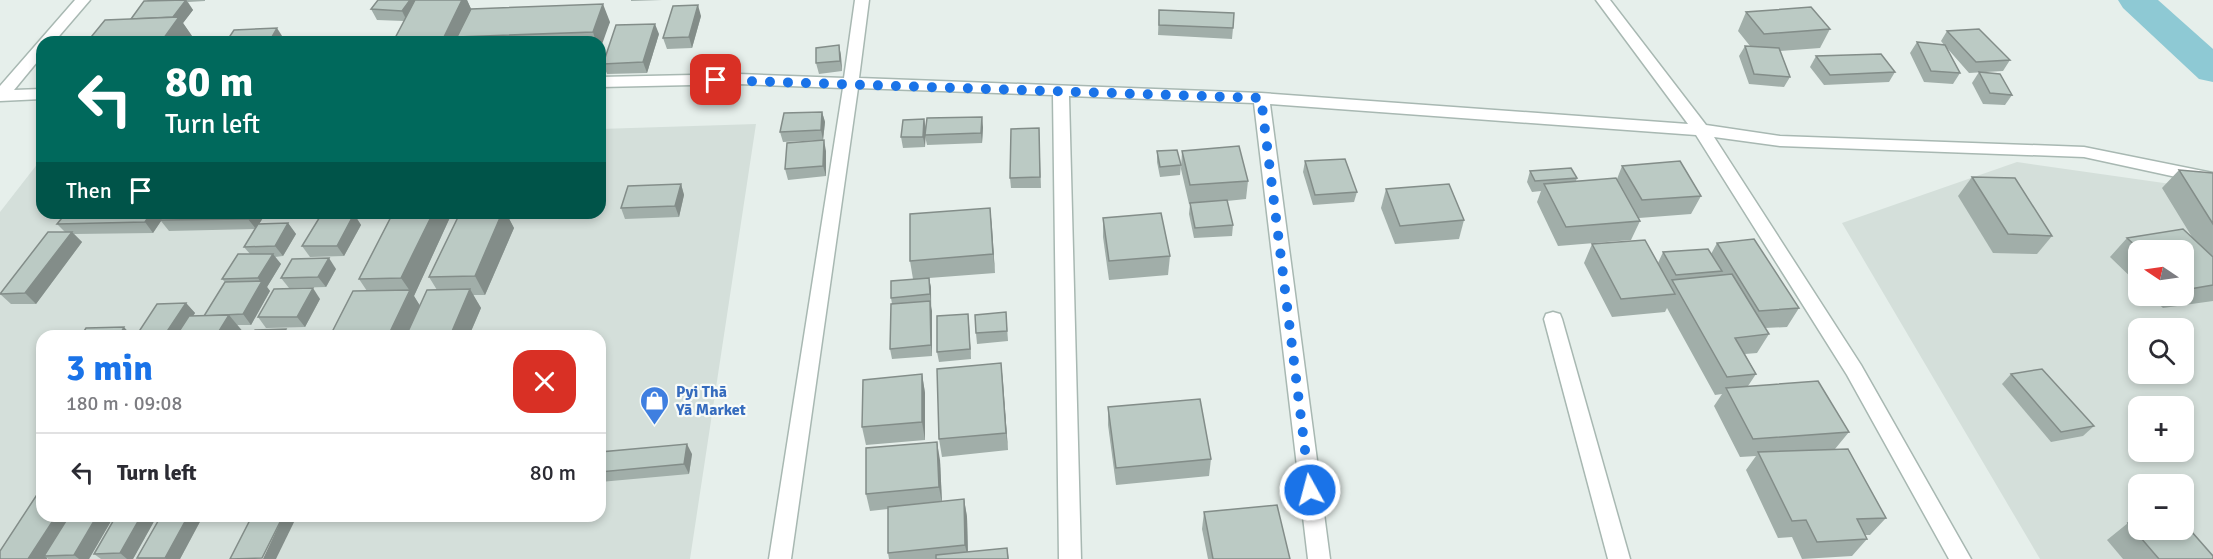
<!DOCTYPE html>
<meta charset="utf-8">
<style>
body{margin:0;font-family:Signika,sans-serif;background:#f7f7f7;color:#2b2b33;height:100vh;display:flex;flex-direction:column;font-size:22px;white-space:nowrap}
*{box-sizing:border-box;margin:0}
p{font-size:20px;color:#7c7c81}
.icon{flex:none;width:33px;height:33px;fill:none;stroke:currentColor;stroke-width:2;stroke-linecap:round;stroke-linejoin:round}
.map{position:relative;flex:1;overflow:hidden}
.details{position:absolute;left:36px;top:330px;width:570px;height:192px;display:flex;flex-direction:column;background:#fff;border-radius:18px;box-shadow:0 3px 9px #0003}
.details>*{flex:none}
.top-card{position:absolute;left:36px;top:36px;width:570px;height:183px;border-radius:18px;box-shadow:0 3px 9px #0003;background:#00695c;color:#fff;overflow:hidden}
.needle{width:39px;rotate:283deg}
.controls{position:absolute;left:2128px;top:240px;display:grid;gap:12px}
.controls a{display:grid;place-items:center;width:66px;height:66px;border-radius:12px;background:#fff;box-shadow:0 3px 9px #0003;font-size:30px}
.pin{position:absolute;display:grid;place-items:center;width:51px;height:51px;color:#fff;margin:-26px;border-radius:12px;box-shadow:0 3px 9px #0006}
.me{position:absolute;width:66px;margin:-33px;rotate:353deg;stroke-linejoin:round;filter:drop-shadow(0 0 4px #0008)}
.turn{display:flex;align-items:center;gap:21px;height:126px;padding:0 30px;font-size:27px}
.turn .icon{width:78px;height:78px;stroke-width:2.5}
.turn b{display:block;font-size:42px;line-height:51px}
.then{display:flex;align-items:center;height:57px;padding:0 30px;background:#0003;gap:12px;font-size:22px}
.round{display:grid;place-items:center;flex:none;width:63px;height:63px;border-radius:18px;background:#f7f7f7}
.overview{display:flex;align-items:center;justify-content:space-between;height:102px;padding:0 30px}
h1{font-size:36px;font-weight:800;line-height:45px;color:#1a73e8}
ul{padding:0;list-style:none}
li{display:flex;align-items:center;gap:18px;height:78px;padding:0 30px;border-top:2px solid #e1e1e2}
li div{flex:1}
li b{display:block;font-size:22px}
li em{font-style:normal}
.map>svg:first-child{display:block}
.built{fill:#d4dfda;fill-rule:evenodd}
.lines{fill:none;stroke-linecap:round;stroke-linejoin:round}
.canal{fill:#8ec9d4;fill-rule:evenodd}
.minor-casing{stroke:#a8b8b2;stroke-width:3}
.minor{fill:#fff;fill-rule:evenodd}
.wall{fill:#a1aea9}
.shaded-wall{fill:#838d89}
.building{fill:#bbcac4;stroke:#838d89;stroke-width:1.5}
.route{stroke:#1a73e8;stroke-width:10;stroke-dasharray:0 18}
.labels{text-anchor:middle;stroke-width:4.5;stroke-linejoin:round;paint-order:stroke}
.shop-label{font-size:16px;font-weight:bold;fill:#366cbe;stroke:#f7fbf9;text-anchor:start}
</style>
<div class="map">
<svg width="2213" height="559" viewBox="0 0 2213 559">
<rect width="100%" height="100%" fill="#e6efeb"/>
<!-- built -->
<g class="built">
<path d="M756,124L690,559H0V212L42,158V213H600V129ZM42,336H600V516H42Z"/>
<path d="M2017,162L2213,190V559H2040L1842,223ZM2139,250H2184V296H2139ZM2139,328H2184V374H2139ZM2139,406H2184V452H2139ZM2139,484H2184V530H2139Z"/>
</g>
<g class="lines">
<!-- canal -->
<polygon class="canal" points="2118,0 2158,0 2213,49 2213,82 2199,79 2123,8"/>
<defs>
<g id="minor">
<polygon points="75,0 90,0 54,42 42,42 42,56 14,90 42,89 42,99 0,101 0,86"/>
<polygon points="855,0 869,0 859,78 1261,93 1688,124 1596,0 1610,0 1706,125 1780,136 2084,147 2213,173 2213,185 2084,157 1780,146 1714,137 1861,365 1971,559 1949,559 1847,375 1696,135 1270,104 1330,559 1308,559 1254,103 1069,96 1081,559 1059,559 1053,95 858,88 791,559 769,559 843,88 739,84 600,87 600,77 739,74 844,78"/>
<polygon points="1553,312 1560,314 1562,319 1630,559 1608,559 1544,319 1546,314"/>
</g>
</defs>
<!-- minor casing -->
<use href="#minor" class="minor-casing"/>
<!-- minor -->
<use href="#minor" class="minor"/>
</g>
<!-- wall -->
<g class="wall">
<polygon points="147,0 205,0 205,1 188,2 193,10 183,23 192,36 131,19 148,1"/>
<polygon points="467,0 471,9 610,22 600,42 393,42 404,21 377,20 371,9"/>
<polygon points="631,0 662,0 631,1"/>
<polygon points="1159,10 1233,28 1232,39 1158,35"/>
<polygon points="1746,12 1830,29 1820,48 1780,51 1790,77 1784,87 1749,84 1739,56 1745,46 1750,46 1738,31"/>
<polygon points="701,16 692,48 667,49 663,38"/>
<polygon points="1947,31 2010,60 2003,71 1969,73 1947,48 1960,73 1953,84 1924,82 1910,53 1917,42 1944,45 1941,41"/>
<polygon points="659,34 647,73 607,74 603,64"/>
<polygon points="839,45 841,56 842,71 819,74 816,63"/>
<polygon points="1816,56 1895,72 1889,82 1824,85 1810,67"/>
<polygon points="1979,72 2012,95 2005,105 1983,104 1972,83"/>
<polygon points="822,112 825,122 823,140 783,142 780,132"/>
<polygon points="924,119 926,129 983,127 982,143 927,145 925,136 925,147 903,148 901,137"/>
<polygon points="1039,128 1041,188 1011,188 1010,178"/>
<polygon points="826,151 826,176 788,180 785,169"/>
<polygon points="1157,151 1181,165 1180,175 1160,177 1157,162"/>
<polygon points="1182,151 1248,181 1246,199 1227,201 1233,225 1232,236 1194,238 1189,214 1190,204 1189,204 1181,169"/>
<polygon points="1305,161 1357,192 1354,202 1313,205 1303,172"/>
<polygon points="1622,166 1701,196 1691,214 1639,218 1640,221 1631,240 1558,246 1537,202 1541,191 1532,192 1527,182 1530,171 1577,178 1576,181 1617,179"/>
<polygon points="2179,170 2213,173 2213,301 2163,308 2150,296 2184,296 2184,250 2139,250 2139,285 2110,257 2127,238 2192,237 2162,188"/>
<polygon points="1972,177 2052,236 2037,254 1993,253 1958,196"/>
<polygon points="681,184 684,195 679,217 625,219 621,208"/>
<polygon points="1386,189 1464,220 1459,239 1395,244 1381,208"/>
<polygon points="990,208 995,273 929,278 931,288 932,356 892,359 890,349 892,304 891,298 913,279 910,261"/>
<polygon points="66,213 266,213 259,224 288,223 296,234 283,256 275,257 281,264 267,287 270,291 251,325 237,325 244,333 136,336 186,303 195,313 193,316 204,316 225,282 222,279 250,254 244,247 255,229 169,231 161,221 153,233 74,234 82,242 36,304 11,304 0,294 65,232 57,224"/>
<polygon points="393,213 452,213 414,296 420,306 437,290 429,277 460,213 506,213 514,228 485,295 473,295 481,308 469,336 330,336 367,291 359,279"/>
<polygon points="354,214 361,225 344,256 310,257 302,246"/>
<polygon points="1103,218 1170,256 1168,275 1109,280 1103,237"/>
<polygon points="1717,243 1799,308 1787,327 1765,328 1769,334 1757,353 1745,354 1756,374 1748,386 1849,432 1835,449 1886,518 1870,535 1865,535 1867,539 1852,556 1802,559 1792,537 1778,538 1746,470 1756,456 1740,457 1714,406 1722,394 1715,395 1667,308 1665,312 1612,317 1584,263 1592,244 1658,263 1663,252 1711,254"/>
<polygon points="336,269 326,287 289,288 281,278"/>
<polygon points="320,299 305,327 266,328 258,317"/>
<polygon points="1006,312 1008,341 977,344 976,333"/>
<polygon points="968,314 971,359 939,362 937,352"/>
<polygon points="1001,363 1008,450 942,457 939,439"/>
<polygon points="922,374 925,393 925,440 866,445 862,427"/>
<polygon points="2011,374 2094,426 2083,436 2051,442 2002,384"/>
<polygon points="1108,407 1211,459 1209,476 1116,485 1108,425"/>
<polygon points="600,452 692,454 689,474 600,482"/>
<polygon points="940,460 942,502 964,499 967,517 968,552 1007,548 1009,559 889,559 888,553 888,509 870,511 866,494"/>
<polygon points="1204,512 1290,559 1208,559 1202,529"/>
<polygon points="42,516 114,516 89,559 48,559 47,558 47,559 0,559"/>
<polygon points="157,516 133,559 101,559 94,554"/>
<polygon points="161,516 203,516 180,559 138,559 137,558"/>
<polygon points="2128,523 2213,559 2123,559 2107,540"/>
</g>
<!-- shaded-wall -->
<g class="shaded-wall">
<polygon points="186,0 193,10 183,23 192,36 187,42 161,42 170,21"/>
<polygon points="410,0 419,0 407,21 402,11"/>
<polygon points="462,0 467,0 473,13 457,37 459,42 443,42 442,41"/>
<polygon points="603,4 610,22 600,50 600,42 596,42 593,32"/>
<polygon points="698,5 701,16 692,48 689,37"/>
<polygon points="655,24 659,34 647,73 643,62"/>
<polygon points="277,28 284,39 282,42 269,42"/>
<polygon points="839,45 841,56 842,71 840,61"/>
<polygon points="822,112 825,122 823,140 821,130"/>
<polygon points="982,117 983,127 982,143 981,133"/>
<polygon points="924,119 926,130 925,147 923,137"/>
<polygon points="824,140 826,151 826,176 823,166"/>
<polygon points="681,184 684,195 679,217 675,206"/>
<polygon points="990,208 992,227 995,273 993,254"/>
<polygon points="151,213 166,213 160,220 161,221 153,233 145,222"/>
<polygon points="252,213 266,213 256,229 248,219"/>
<polygon points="433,213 452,213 414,296 422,309 409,336 388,336 410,291 401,278"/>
<polygon points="502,213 506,213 514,228 485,295 475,276"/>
<polygon points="354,214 361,225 344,256 337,246"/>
<polygon points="288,223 296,234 283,256 275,246"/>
<polygon points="72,232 82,242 36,304 25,293"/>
<polygon points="273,254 281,264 267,287 270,291 251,325 243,314 261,283 258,278"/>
<polygon points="329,258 336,269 326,287 318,277"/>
<polygon points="929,278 931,288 931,305 930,294"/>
<polygon points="313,288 320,299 305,327 297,317"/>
<polygon points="470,289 481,308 469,336 450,336"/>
<polygon points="930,301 932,311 932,356 931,345"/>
<polygon points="186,303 195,313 180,336 164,336"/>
<polygon points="968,314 969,324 971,359 970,349"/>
<polygon points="229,315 244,333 243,336 216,336"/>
<polygon points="124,327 132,336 119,336"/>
<polygon points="286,329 291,336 282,336"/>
<polygon points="1001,363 1003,382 1008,450 1006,433"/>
<polygon points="922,374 925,393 925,440 922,422"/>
<polygon points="937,442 940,460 942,504 939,487"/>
<polygon points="687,444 692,454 689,474 684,464"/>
<polygon points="964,499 967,517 968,559 965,545"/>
<polygon points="56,516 73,516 44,556 47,558 47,559 28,559"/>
<polygon points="97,516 114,516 89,559 79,559 74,555"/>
<polygon points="141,516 157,516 133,559 127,559 120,553"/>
<polygon points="188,516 203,516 180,559 166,559 165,558"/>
<polygon points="283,516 297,516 276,559 263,559"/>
</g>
<!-- building -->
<g class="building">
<polygon points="186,0 173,17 131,19 144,1"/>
<polygon points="378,0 410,0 402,11 371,9"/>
<polygon points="415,0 462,0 442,41 393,42"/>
<polygon points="603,4 593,32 457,37 471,9"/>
<polygon points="698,5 689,37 663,38 673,6"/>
<polygon points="1811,7 1830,29 1764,34 1746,12"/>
<polygon points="1159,10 1234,13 1233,28 1159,25"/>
<polygon points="179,17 161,42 87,42 105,20"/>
<polygon points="655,24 643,62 603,64 616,25"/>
<polygon points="277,28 269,42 226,42 234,30"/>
<polygon points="1979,29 2010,60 1976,62 1947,31"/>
<polygon points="1917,42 1945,45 1960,73 1931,71"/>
<polygon points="839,45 840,61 816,63 816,48"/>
<polygon points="1745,46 1779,48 1790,77 1754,74"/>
<polygon points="1881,54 1895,72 1830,75 1816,56"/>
<polygon points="1979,72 2000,74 2012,95 1990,93"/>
<polygon points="822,112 821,130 780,132 784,113"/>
<polygon points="982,117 981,133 925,135 927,118"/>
<polygon points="924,119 923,137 901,137 903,120"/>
<polygon points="1039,128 1040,177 1010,178 1011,129"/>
<polygon points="824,140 823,166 785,169 787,143"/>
<polygon points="1239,146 1248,181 1190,185 1182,151"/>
<polygon points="1177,150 1181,165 1160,167 1157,151"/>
<polygon points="1345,159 1357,192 1315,195 1305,161"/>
<polygon points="1680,161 1701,196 1642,200 1622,166"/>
<polygon points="1571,168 1577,178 1535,181 1530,171"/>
<polygon points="2179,170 2213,173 2213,224"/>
<polygon points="1972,177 2015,178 2052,236 2008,234"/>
<polygon points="1616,178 1640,221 1566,227 1544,184"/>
<polygon points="681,184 675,206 621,208 628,186"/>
<polygon points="1449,184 1464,220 1400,226 1386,189"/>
<polygon points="1227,200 1233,225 1195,228 1190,203"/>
<polygon points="990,208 993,254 910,261 910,214"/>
<polygon points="66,213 151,213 145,222 57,224"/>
<polygon points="165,213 252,213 248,219 160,220"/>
<polygon points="393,213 433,213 401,278 359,279"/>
<polygon points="460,213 502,213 475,276 429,277"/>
<polygon points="1161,213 1170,256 1109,261 1103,218"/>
<polygon points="354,214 337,246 302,246 321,215"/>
<polygon points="288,223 275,246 244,247 258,224"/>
<polygon points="2183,229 2213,257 2213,285 2184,290 2184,250 2140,250 2127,238"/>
<polygon points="48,232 72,232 25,293 0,294"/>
<polygon points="1754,239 1799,308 1759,311 1717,243"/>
<polygon points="1645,240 1675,294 1621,299 1592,244"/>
<polygon points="1708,249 1722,271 1676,275 1663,252"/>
<polygon points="238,254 273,254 258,278 222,279"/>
<polygon points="329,258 318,277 281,278 292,259"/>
<polygon points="1732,274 1769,334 1735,338 1756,374 1727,377 1672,280"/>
<polygon points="929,278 930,294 891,298 891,281"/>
<polygon points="262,281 243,314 204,316 225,282"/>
<polygon points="313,288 297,317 258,317 274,289"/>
<polygon points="470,289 450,336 406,336 427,290"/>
<polygon points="410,290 388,336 330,336 353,291"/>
<polygon points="930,301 931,345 890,349 891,304"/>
<polygon points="186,303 164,336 136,336 157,304"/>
<polygon points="1006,312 1007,331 976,333 975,315"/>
<polygon points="968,314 970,349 937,352 937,316"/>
<polygon points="229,315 216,336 176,336 189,316"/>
<polygon points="124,327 119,336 81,336 86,328"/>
<polygon points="286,329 282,336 251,336 255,330"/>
<polygon points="1001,363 1006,433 939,439 937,369"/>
<polygon points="2042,369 2094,426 2061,432 2011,374"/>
<polygon points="922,374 922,422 862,427 863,380"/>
<polygon points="1818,381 1849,432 1753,439 1726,388"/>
<polygon points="1200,399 1211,459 1116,468 1108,407"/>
<polygon points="937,442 939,487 866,494 866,448"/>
<polygon points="687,444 684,464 600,472 600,452"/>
<polygon points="1848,449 1886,518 1857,519 1867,539 1817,542 1806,520 1792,521 1758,452"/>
<polygon points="42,487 42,516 56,516 28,559 0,559 0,551"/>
<polygon points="964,499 965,545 888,553 888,507"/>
<polygon points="1277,505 1290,559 1213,559 1204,512"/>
<polygon points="69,516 97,516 74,555 44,556"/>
<polygon points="116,516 141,516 120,553 94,554"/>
<polygon points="161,516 188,516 165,558 137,558"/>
<polygon points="252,516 283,516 262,558 230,559"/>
<polygon points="2139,521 2139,530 2184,530 2184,523 2213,556 2213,559 2159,559 2128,523"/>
<polygon points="1007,548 1008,559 936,559 936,555"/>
</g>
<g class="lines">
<!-- route -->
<polyline class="route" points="716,80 1261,98 1310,490"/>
</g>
<!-- icons -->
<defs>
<symbol id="shop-pin" viewBox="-11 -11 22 30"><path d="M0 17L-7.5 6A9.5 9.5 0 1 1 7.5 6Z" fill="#3f7fe0" stroke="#f7fbf9"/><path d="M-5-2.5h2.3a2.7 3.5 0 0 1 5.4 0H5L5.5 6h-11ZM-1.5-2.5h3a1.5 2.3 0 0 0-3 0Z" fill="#fff"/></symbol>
</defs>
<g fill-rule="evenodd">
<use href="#shop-pin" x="638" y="384" width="33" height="45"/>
</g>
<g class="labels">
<!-- shop labels -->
<g class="shop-label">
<text x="676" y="397">Pyi Thā<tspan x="676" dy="18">Yā Market</tspan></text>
</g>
</g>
</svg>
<div class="controls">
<a><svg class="needle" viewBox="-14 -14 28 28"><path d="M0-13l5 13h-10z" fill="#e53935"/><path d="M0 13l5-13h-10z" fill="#7c7c81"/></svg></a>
<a><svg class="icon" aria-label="search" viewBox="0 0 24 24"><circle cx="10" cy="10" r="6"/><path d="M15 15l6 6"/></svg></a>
<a>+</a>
<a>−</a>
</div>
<div class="pin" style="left:716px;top:80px;background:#d93025"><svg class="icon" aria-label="arrive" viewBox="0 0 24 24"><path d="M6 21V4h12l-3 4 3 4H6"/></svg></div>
<svg class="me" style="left:1310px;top:490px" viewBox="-20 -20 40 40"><circle r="17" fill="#1a73e8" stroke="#fff" stroke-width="3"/><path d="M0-11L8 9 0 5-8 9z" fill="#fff"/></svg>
<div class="top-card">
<div class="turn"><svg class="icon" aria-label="left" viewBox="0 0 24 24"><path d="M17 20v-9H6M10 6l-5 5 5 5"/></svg><div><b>80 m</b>Turn left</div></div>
<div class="then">Then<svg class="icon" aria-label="arrive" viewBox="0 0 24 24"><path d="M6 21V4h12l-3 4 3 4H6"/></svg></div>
</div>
<section class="details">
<div class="overview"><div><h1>3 min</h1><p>180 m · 09:08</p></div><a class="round" style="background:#d93025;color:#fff"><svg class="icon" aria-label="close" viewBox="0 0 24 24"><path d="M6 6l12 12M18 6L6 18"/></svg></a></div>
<ul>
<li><svg class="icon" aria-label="left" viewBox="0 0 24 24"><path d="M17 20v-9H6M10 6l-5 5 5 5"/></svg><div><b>Turn left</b></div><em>80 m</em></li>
</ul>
</section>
</div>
